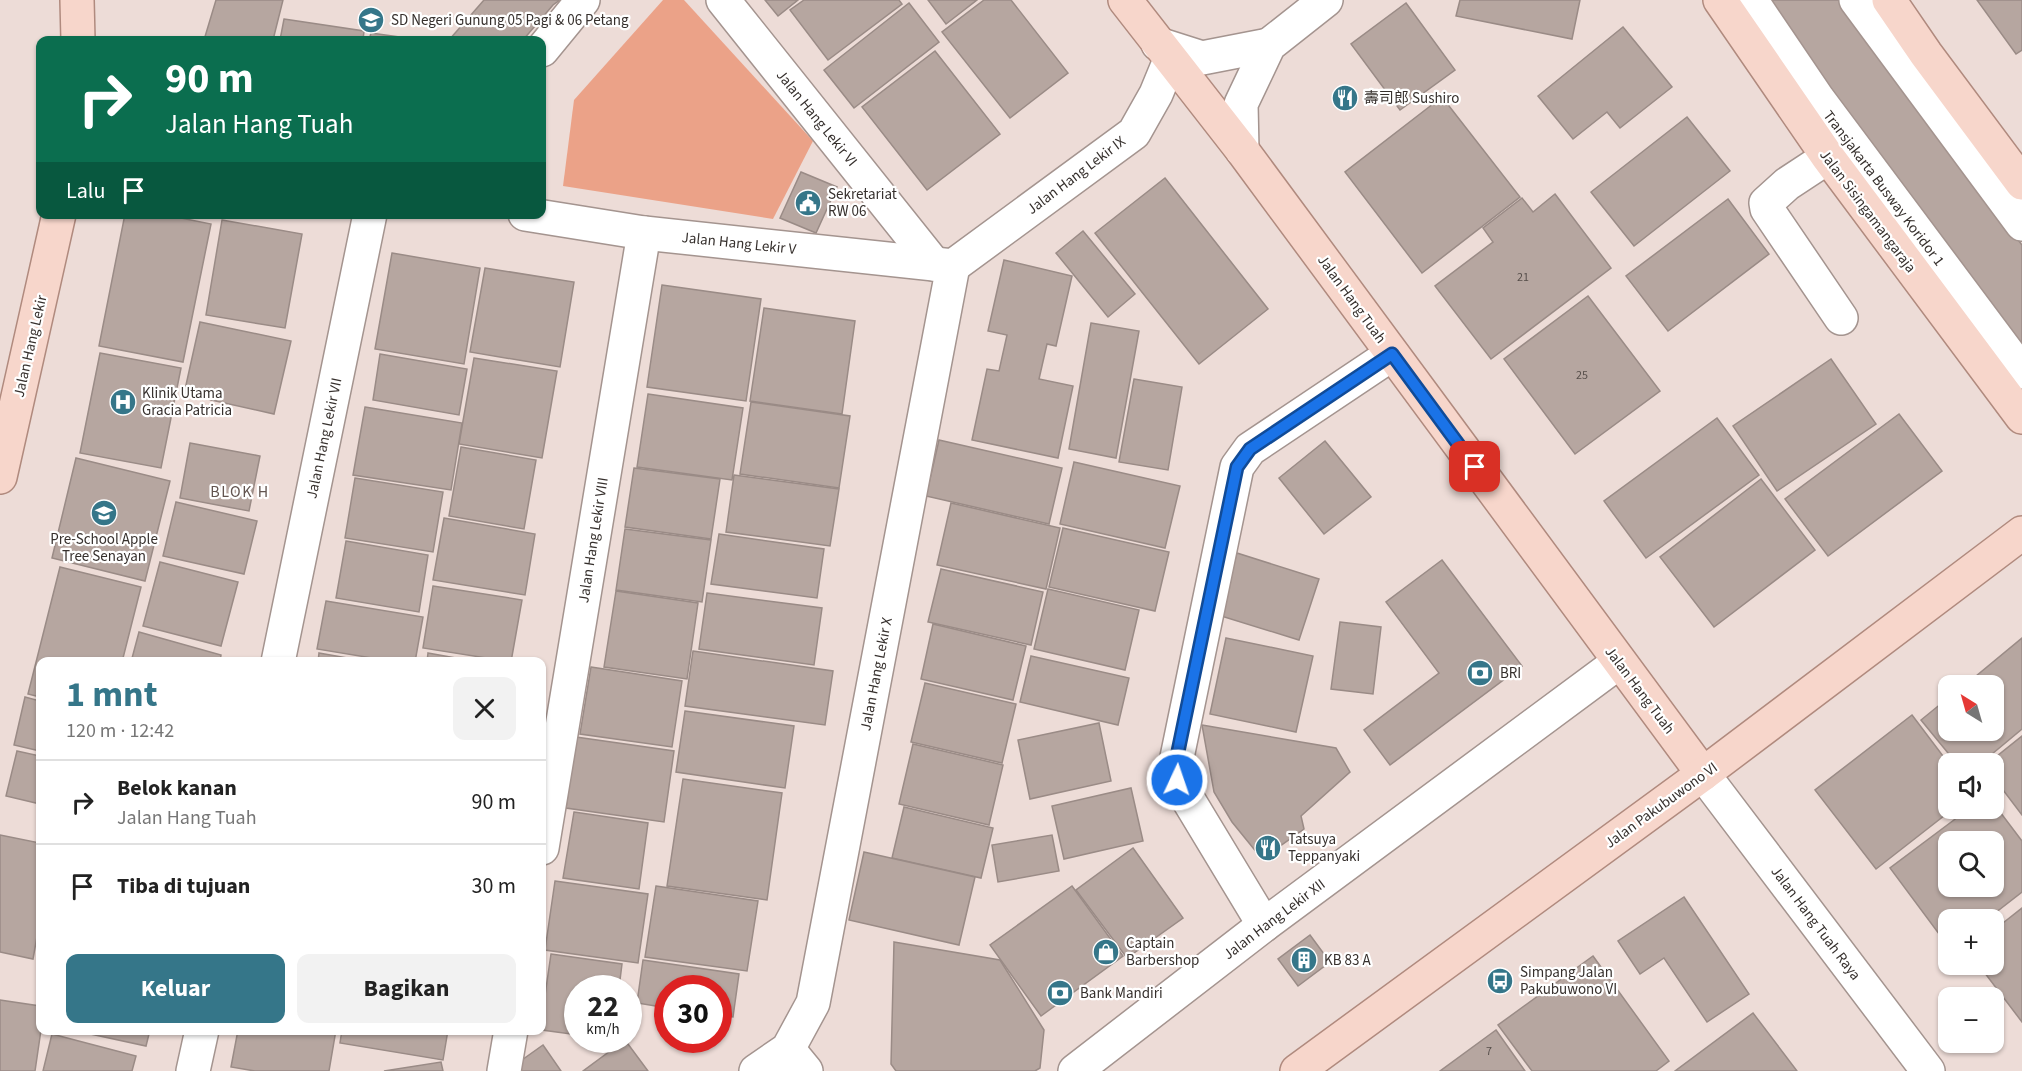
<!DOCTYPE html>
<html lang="id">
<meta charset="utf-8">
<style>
body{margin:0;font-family:"Source Sans 3","Noto Sans SC",sans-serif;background:#f2f2f2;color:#222;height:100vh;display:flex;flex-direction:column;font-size:22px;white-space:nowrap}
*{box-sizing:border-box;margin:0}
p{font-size:20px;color:#767676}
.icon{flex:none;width:33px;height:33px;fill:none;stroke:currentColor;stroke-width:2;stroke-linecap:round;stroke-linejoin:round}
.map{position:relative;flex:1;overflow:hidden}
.details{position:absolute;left:36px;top:657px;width:510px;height:378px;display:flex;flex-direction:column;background:#fff;border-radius:12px;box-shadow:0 2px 4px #0004}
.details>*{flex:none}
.banner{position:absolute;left:36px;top:36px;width:510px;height:183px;border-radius:12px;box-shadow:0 2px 4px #0004;background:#0b6e4f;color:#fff;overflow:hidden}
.needle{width:39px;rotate:323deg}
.buttons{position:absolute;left:1938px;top:675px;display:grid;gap:12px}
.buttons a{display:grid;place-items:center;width:66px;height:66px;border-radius:12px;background:#fff;box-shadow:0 2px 4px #0004;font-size:30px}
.speed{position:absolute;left:564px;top:975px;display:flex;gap:12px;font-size:30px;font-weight:700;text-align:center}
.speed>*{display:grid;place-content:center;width:78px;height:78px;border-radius:50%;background:#fff;box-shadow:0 2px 4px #0004;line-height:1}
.speed small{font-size:15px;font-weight:400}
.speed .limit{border:9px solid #d22;background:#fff;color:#111}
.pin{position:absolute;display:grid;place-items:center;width:51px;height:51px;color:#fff;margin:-26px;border-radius:12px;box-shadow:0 3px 9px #0006}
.me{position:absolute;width:66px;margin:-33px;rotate:3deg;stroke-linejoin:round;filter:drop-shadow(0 0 4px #0008)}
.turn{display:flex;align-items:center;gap:21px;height:126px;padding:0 30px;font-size:27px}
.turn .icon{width:78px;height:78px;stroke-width:2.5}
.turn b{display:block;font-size:42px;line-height:51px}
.then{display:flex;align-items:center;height:57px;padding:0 30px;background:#0003;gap:12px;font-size:22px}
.round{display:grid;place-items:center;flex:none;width:63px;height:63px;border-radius:12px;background:#f2f2f2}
.headline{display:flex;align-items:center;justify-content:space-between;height:102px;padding:0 30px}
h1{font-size:36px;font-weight:700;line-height:45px;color:#357689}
.button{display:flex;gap:12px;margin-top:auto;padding:12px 30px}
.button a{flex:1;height:69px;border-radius:12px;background:#357689;color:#fff;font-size:24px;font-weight:700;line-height:69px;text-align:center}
.button a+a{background:#f2f2f2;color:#222}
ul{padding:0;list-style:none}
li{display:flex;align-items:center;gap:18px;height:84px;padding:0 30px;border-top:2px solid #e0e0e0}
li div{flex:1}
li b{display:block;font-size:22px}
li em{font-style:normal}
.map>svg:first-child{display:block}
.green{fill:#eba288}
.building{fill:#b6a6a0;stroke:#9a8b86;stroke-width:1.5;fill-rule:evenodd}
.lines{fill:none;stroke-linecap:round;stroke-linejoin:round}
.minor-casing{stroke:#a4948f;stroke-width:36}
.major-casing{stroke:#b08a7e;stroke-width:36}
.minor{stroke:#fff;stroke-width:33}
.major{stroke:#f7d6cb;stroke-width:33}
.route-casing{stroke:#114b97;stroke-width:15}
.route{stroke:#1a73e8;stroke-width:10}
.labels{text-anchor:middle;stroke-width:4.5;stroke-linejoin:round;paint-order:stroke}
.number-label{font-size:12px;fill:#564e4a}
.poi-label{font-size:15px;fill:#36302d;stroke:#fff;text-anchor:start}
.street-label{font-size:15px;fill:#36302d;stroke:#fff}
.neighbourhood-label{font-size:16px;letter-spacing:1.5px;fill:#62544f;stroke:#fff}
</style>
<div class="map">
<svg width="2022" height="1071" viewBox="0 0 2022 1071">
<rect width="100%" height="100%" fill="#eddcd7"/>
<!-- green -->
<polygon class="green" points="663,0 684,0 813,141 773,219 563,186 574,100"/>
<!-- building -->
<g class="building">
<polygon points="216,0 283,0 273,40 204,40"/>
<polygon points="484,0 560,0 553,5 523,40 449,40"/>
<polygon points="765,0 798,0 778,16"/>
<polygon points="804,0 899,0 902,4 828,60 790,10"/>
<polygon points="928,0 977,0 946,24"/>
<polygon points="984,0 1011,0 1068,73 1010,118 942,32"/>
<polygon points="1460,0 1580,0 1572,39 1456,16"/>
<polygon points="1768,0 1843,0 1893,74 2022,245 2022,351 1843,111"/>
<polygon points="1977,0 2022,0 2022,50 2016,54"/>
<polygon points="909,3 939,42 854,108 824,70"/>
<polygon points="1406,3 1455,70 1400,110 1351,44"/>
<polygon points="284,19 364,31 363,40 280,40"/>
<polygon points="1623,27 1672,87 1620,128 1607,112 1573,139 1538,96"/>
<polygon points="371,33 421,40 369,40"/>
<polygon points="935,51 1000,134 927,190 862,107"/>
<polygon points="1442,97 1520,197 1422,273 1345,172"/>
<polygon points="1687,117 1730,171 1634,246 1591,192"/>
<polygon points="801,172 837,187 816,233 780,218"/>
<polygon points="1165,178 1268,309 1199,364 1095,233"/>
<polygon points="1555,194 1611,268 1491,359 1435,286 1493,242 1483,228 1522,198 1533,212"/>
<polygon points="1728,199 1769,254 1668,331 1626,276"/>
<polygon points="125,214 161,214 211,224 183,362 99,346"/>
<polygon points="222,220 302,234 285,328 206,315"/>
<polygon points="1083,231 1135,294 1108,317 1056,253"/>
<polygon points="392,253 480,268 464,364 375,349"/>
<polygon points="1004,260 1072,276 1056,346 1047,344 1039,379 1073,386 1058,458 972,440 987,369 999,371 1007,335 988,331"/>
<polygon points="485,268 574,282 560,367 470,352"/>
<polygon points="662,285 761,299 746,401 647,387"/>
<polygon points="1588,296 1660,391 1575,454 1504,359"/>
<polygon points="764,308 855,321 842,414 750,401"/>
<polygon points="200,322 291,341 274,414 184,394"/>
<polygon points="1091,323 1139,331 1116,458 1069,449"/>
<polygon points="100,353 181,368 161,468 80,453"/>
<polygon points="380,354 467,369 459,415 373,400"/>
<polygon points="474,358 557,371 542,458 459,444"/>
<polygon points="1831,359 1876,424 1777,491 1733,426"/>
<polygon points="1134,379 1182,387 1168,470 1119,462"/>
<polygon points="648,394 743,408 732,480 637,467"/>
<polygon points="751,402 850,416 839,488 740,474"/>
<polygon points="365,407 462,423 451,490 353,475"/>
<polygon points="1899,414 1942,471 1828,556 1785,499"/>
<polygon points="1717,418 1759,475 1646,558 1604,501"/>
<polygon points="939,440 1062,468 1049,524 926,496"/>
<polygon points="1325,441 1371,497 1324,534 1279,478"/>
<polygon points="190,443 260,456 249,511 180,498"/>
<polygon points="461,447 536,460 524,529 449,516"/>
<polygon points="76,458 170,481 145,581 52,558"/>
<polygon points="1074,462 1180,486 1165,548 1060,524"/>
<polygon points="634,468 720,479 711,539 625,527"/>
<polygon points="734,475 839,489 830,546 726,532"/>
<polygon points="355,478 443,492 433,552 345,538"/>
<polygon points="1761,479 1815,550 1714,627 1660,557"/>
<polygon points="176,502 257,521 244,574 163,556"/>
<polygon points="951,503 1060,528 1046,589 937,565"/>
<polygon points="444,518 535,534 525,595 433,580"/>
<polygon points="1063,528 1169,552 1155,611 1049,587"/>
<polygon points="625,529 711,540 702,602 616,590"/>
<polygon points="719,534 824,549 817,598 711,584"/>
<polygon points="346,541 428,555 419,612 336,598"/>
<polygon points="1237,553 1319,579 1299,640 1218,615"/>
<polygon points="1442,560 1522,666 1390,765 1364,730 1439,673 1386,602"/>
<polygon points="160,562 238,582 221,646 143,626"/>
<polygon points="60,567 141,587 122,662 40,662 40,697 28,694"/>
<polygon points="941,569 1043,592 1031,645 928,622"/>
<polygon points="433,586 522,600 511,662 423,648"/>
<polygon points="1048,589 1139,610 1125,670 1034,649"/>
<polygon points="616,591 698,603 687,679 604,667"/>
<polygon points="707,593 822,608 814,665 699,649"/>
<polygon points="326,601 423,617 415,662 396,662 317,649"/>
<polygon points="1340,622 1381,627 1373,694 1331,689"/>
<polygon points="933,624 1026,646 1013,700 921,679"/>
<polygon points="139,632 221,655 220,662 131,662"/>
<polygon points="1226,638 1313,656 1296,732 1210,714"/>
<polygon points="2022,638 2022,729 1980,764 1957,764 1921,720 1948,698 1948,730 1994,730 1994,686 1964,686"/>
<polygon points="693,651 833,671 825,725 685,706"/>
<polygon points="319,653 370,662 318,662"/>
<polygon points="428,653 478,662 427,662"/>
<polygon points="1031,656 1129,678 1118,725 1020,702"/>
<polygon points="591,667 682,681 672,747 580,734"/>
<polygon points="925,683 1016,704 1002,763 911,742"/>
<polygon points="25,697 40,701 40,751 14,745"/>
<polygon points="685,711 794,726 785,788 676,772"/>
<polygon points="1912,715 1949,764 1948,808 1954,808 1876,869 1815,790"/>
<polygon points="1099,723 1111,781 1030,799 1018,740"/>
<polygon points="1202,725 1336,748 1350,772 1301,816 1304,829 1262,859 1232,822 1214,792"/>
<polygon points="2022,736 2022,815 1994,778 1994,764 1987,764"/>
<polygon points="576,737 674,751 664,822 566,808"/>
<polygon points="913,744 1003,765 989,825 899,804"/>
<polygon points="17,751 40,756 40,804 6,796"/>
<polygon points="683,779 782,793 767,900 667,886"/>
<polygon points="1131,788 1143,841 1064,859 1052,806"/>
<path d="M1994,804L2022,841V892L1986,920H1948V946L1890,868L1970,808H1994ZM1948,842H1994V886H1948Z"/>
<polygon points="904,807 993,828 981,878 892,858"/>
<polygon points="574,812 648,823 639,889 563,878"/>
<polygon points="0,835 40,843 40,920 33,959 0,952"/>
<polygon points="1052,835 1059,871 998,882 992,845"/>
<polygon points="1133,848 1183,918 1127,958 1076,890"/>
<polygon points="864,852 975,877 959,945 849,920"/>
<polygon points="555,881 648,894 638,963 545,950"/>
<polygon points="656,886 758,901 747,971 645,957"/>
<polygon points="1072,886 1123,956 1041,1016 990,945"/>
<polygon points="1684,897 1749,994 1707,1022 1664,958 1640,974 1618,941"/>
<polygon points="2022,908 2022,1022 1978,964 1994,964 1994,930"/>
<polygon points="1310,935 1330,962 1298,986 1278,959"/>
<polygon points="894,942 1000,960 1044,1030 1040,1068 1035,1071 896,1071 891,1064"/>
<polygon points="551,954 622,964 619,988 578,988 578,1035 542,1030 542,1016"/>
<polygon points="1593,956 1669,1061 1656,1071 1532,1071 1498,1025"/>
<polygon points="643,960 739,974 733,1017 718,1015 718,988 668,988 668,1008 637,1003"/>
<polygon points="0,1000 40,1006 41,1030 35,1071 0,1071"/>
<polygon points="1753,1013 1797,1071 1675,1071"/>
<polygon points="72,1030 150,1030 146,1046"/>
<polygon points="238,1030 336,1030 329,1071 255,1071 231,1067"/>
<polygon points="342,1030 448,1030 443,1060 340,1043"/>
<polygon points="1496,1030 1525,1071 1440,1071"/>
<polygon points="52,1034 136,1056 132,1071 43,1071"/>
<polygon points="625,1040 648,1071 583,1071"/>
<polygon points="543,1045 561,1071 519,1071 515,1065"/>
<polygon points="441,1062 443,1071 384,1071"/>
</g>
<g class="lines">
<defs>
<g id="minor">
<polyline points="723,0 934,264"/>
<polyline points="1751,0 1818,99 2022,372"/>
<polyline points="1856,0 2022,224"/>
<polyline points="1158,44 1202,58 1269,45"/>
<polyline points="542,50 583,0"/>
<polyline points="1242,150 1241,104 1269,45 1326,0"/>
<polyline points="1828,157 1787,184 1766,203 1767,209 1841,318"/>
<polyline points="525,214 644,233 953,266"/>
<polyline points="953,266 1134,133 1156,94 1170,60"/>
<polyline points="278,662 370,214"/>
<polyline points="1703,774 1928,1071"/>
<polyline points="542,848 644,233"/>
<polyline points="1264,925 1177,781 1175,767 1237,467 1250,449 1392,354"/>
<polyline points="788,1049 806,1071"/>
<polyline points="193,1071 202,1030"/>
<polyline points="504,1071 511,1030"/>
<polyline points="756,1071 788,1049 813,1003 953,266"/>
<polyline points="1075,1071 1264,925 1619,662"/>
</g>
<g id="major">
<polyline points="77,0 78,40"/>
<polyline points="1125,0 1242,150 1703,774"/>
<polyline points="1720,0 1828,157 2022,417"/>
<polyline points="1889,0 1926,54 2022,183"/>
<polyline points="0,477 59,214"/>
<polyline points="1297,1071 1703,774 2022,533"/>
</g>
</defs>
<!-- minor casing -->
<use href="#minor" class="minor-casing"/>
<!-- major casing -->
<use href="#major" class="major-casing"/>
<!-- minor -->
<use href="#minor" class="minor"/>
<!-- major -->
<use href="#major" class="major"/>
</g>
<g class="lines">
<defs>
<polyline id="route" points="1177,780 1175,766 1237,467 1250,449 1392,354 1475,467"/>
</defs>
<!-- route casing -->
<use href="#route" class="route-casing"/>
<!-- route -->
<use href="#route" class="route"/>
</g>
<!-- icons -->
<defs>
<symbol id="school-disc" viewBox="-11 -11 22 22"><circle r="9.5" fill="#357689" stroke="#fff"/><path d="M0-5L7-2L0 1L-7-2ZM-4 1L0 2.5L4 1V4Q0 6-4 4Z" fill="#fff"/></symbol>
<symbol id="restaurant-disc" viewBox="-11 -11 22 22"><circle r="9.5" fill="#357689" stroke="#fff"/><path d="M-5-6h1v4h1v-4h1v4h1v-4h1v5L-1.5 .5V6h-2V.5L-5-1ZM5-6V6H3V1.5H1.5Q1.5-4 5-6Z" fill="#fff"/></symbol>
<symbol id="civic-disc" viewBox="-11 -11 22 22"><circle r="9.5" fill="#357689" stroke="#fff"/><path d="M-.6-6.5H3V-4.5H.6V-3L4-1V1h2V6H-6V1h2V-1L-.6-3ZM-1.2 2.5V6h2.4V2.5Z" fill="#fff"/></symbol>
<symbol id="hospital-disc" viewBox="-11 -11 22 22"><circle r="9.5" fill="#357689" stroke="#fff"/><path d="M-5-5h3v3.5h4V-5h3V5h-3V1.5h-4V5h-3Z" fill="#fff"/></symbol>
<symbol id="bank-disc" viewBox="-11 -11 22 22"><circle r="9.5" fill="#357689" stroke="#fff"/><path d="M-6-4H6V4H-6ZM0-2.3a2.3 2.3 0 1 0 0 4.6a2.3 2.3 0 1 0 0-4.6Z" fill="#fff"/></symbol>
<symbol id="shop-disc" viewBox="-11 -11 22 22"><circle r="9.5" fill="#357689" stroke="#fff"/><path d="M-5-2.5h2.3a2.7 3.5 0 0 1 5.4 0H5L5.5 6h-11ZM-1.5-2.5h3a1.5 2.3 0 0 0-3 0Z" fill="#fff"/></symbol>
<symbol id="building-disc" viewBox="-11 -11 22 22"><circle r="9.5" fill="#357689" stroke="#fff"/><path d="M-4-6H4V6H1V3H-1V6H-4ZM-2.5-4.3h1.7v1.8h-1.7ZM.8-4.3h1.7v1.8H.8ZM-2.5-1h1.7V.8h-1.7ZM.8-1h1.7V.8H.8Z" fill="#fff"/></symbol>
<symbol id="bus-disc" viewBox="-11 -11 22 22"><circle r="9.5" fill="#357689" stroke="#fff"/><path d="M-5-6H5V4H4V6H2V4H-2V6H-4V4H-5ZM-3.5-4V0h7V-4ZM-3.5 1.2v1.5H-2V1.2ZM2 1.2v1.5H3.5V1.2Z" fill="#fff"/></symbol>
</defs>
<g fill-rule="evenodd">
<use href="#school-disc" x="356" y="5" width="30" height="30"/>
<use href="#restaurant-disc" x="1330" y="83" width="30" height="30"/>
<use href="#civic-disc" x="793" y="188" width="30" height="30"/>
<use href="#hospital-disc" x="108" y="387" width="30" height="30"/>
<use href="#school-disc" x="89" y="498" width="30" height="30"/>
<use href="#bank-disc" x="1465" y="658" width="30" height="30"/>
<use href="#restaurant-disc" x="1253" y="833" width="30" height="30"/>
<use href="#shop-disc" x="1091" y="937" width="30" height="30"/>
<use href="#building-disc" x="1289" y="945" width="30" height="30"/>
<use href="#bus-disc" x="1485" y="966" width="30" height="30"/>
<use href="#bank-disc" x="1045" y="978" width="30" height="30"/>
</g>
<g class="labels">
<!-- number labels -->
<g class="number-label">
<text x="1523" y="281">21</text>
<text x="1582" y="379">25</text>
<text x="1489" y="1055">7</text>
</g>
<!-- poi labels -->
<g class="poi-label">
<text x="391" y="25">SD Negeri Gunung 05 Pagi &amp; 06 Petang</text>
<text x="1364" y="103">壽司郎 Sushiro</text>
<text x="828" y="199">Sekretariat<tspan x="828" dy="17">RW 06</tspan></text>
<text x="142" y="398">Klinik Utama<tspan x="142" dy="17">Gracia Patricia</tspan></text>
<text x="104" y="544" text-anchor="middle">Pre-School Apple<tspan x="104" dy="17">Tree Senayan</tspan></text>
<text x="1500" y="678">BRI</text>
<text x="1288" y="844">Tatsuya<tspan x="1288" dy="17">Teppanyaki</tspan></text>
<text x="1126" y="948">Captain<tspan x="1126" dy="17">Barbershop</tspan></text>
<text x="1324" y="965">KB 83 A</text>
<text x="1520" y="977">Simpang Jalan<tspan x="1520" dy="17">Pakubuwono VI</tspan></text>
<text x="1080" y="998">Bank Mandiri</text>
</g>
<!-- street labels -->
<g class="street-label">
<text transform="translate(817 118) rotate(51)" y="5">Jalan Hang Lekir VI</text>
<text transform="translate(1076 175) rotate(-37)" y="5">Jalan Hang Lekir IX</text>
<text transform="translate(1884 188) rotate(53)" y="5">Transjakarta Busway Koridor 1</text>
<text transform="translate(1868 211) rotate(53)" y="5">Jalan Sisingamangaraja</text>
<text transform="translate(739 243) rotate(6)" y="5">Jalan Hang Lekir V</text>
<text transform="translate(1352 299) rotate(54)" y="5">Jalan Hang Tuah</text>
<text transform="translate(30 346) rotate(-77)" y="5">Jalan Hang Lekir</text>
<text transform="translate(324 438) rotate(-78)" y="5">Jalan Hang Lekir VII</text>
<text transform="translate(593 540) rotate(-81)" y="5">Jalan Hang Lekir VIII</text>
<text transform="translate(876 674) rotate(-79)" y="5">Jalan Hang Lekir X</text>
<text transform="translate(1640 690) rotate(53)" y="5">Jalan Hang Tuah</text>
<text transform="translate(1661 805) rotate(-36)" y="5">Jalan Pakubuwono VI</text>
<text transform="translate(1274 919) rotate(-37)" y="5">Jalan Hang Lekir XII</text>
<text transform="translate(1816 923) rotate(53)" y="5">Jalan Hang Tuah Raya</text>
</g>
<!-- neighbourhood labels -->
<g class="neighbourhood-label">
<text x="240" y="497">BLOK H</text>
</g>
</g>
</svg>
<div class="buttons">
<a><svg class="needle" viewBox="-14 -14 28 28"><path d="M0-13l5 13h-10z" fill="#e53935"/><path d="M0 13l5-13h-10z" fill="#767676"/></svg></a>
<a><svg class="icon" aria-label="sound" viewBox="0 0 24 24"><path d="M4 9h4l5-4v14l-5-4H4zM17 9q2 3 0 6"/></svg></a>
<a><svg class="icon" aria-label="search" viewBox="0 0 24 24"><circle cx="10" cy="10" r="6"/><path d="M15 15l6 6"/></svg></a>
<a>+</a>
<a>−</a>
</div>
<div class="speed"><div>22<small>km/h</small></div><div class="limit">30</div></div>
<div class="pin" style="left:1475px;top:467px;background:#d93025"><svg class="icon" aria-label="arrive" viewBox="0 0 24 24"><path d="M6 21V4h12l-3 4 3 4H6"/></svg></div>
<svg class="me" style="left:1177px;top:780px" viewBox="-20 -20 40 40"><circle r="17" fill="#1a73e8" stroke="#fff" stroke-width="3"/><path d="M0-11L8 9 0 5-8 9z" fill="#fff"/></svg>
<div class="banner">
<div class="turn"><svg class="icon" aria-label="right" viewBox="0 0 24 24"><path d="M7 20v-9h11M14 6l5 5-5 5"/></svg><div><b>90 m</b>Jalan Hang Tuah</div></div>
<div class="then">Lalu<svg class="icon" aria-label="arrive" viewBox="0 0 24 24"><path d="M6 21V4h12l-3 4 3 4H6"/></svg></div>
</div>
<section class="details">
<div class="headline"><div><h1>1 mnt</h1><p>120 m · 12:42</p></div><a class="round"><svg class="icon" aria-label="close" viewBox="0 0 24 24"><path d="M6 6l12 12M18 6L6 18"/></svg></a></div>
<ul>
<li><svg class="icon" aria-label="right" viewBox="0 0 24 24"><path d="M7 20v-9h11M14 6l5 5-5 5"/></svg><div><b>Belok kanan</b><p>Jalan Hang Tuah</p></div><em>90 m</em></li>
<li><svg class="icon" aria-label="arrive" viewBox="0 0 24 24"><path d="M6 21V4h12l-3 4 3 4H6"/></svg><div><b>Tiba di tujuan</b></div><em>30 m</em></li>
</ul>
<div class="button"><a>Keluar</a><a>Bagikan</a></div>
</section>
</div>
